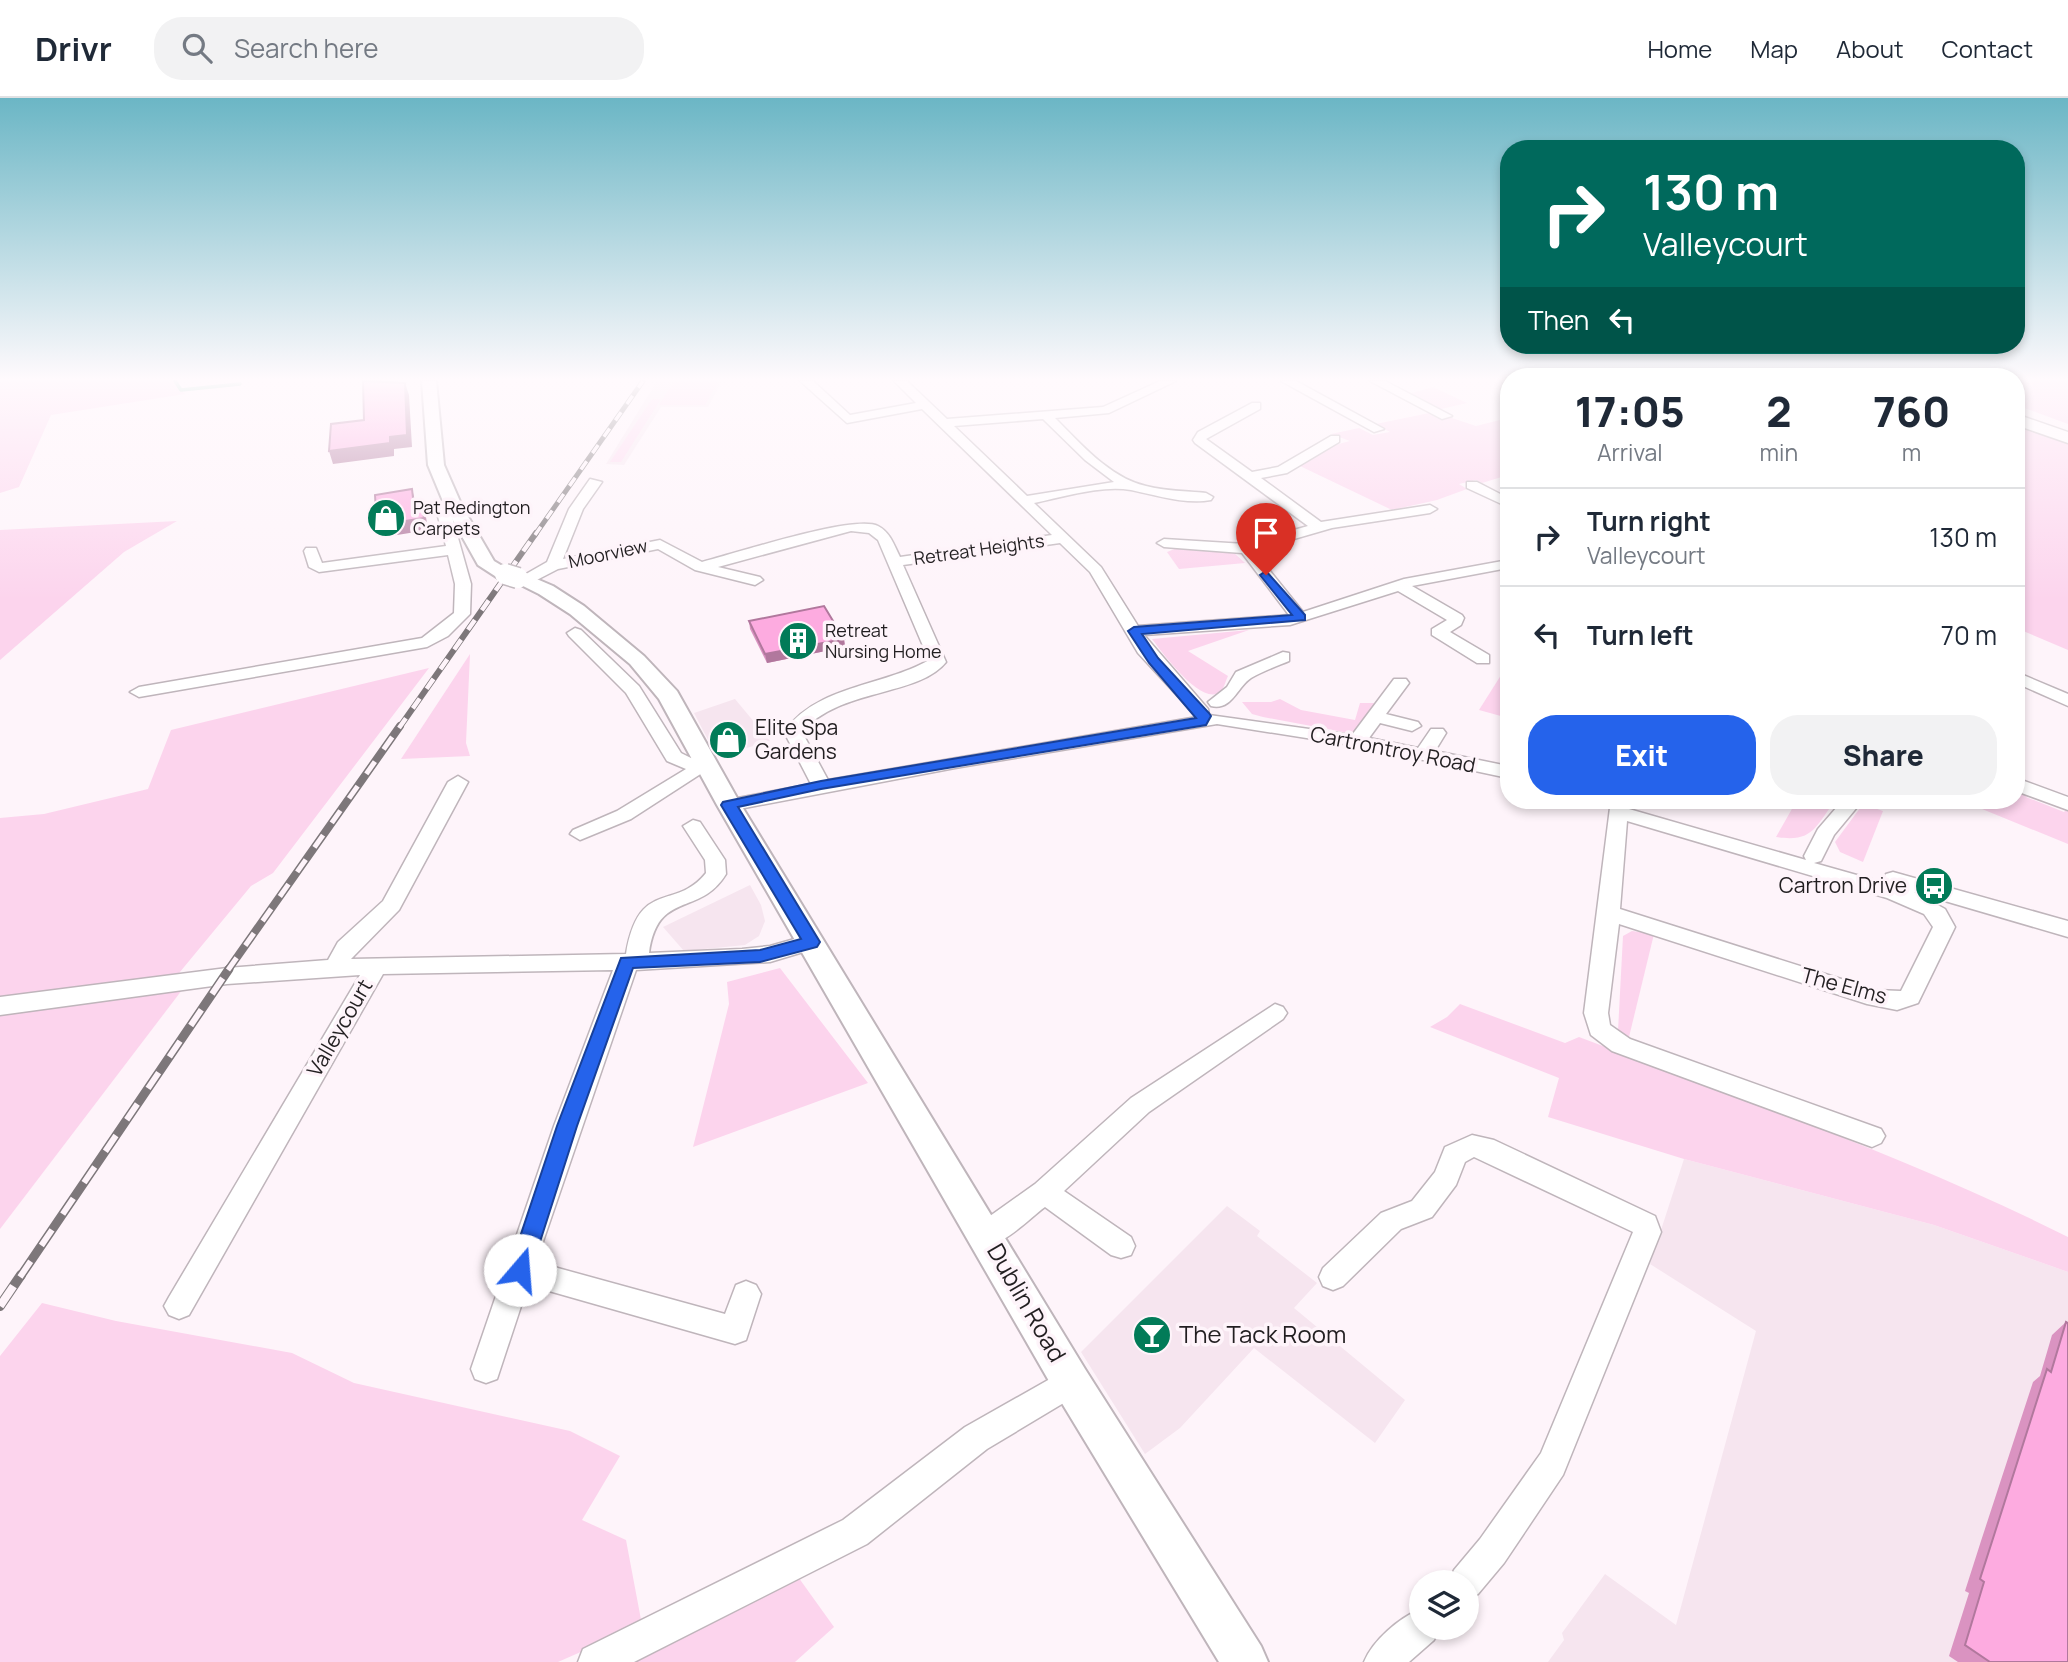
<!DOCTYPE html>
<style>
body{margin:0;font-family:Manrope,sans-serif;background:#f2f2f3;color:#1f2937;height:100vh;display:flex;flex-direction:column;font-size:26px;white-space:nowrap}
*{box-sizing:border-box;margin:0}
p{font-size:23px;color:#747a83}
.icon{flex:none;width:38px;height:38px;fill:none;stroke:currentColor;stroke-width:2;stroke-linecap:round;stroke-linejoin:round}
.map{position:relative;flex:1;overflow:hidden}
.panel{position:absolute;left:1500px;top:270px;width:525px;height:441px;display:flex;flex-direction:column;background:#fff;border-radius:28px;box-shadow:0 4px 10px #0003}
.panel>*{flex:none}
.banner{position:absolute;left:1500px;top:42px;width:525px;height:214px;border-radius:28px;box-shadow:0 4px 10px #0003;background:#00695c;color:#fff;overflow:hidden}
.controls{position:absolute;left:1409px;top:1472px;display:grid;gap:14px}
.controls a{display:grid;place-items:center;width:70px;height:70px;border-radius:50%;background:#fff;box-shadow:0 4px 10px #0003;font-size:35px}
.pin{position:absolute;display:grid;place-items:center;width:60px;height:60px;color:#fff;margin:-72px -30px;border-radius:50% 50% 50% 0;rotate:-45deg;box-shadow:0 0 7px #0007}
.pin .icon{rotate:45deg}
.me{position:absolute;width:77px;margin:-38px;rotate:18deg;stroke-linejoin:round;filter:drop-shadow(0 0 5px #0008)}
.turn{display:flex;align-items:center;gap:24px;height:147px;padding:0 28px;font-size:32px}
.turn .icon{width:91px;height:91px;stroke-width:2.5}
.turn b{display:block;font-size:49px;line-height:60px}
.then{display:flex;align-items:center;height:66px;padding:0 28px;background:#0003;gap:14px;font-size:26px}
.eta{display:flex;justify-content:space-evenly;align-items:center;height:119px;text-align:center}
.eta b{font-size:42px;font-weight:800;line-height:49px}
.primary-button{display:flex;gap:14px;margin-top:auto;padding:14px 28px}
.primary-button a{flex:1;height:80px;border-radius:28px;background:#2563eb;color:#fff;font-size:28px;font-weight:800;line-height:80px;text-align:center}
.primary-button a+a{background:#f2f2f3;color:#1f2937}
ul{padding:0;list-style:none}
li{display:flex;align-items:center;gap:21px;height:98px;padding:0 28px;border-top:2px solid #e0e1e3}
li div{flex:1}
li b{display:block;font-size:26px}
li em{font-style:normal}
header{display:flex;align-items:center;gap:42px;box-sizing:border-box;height:98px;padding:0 35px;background:#fff;border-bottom:2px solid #e0e1e3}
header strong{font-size:33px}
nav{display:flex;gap:38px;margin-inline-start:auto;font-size:24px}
.search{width:490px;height:63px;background:#f2f2f3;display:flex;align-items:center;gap:18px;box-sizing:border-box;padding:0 24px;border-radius:28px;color:#747a83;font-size:26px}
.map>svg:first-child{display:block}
.built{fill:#f6e5ef}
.green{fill:#fcd4ed}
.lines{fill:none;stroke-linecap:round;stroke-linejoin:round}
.stream{stroke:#50b990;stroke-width:3.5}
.minor-casing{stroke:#bfb5bb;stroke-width:3}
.major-casing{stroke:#bfb5bb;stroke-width:4}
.highway-casing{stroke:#bfb5bb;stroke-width:3}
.minor{fill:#fff;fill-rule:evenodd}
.major{fill:#fff;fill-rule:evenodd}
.highway{fill:#fff;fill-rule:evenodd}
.rail-far4-casing{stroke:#7d777a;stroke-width:5}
.rail-far3-casing{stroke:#7d777a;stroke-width:6}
.rail-far2-casing{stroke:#7d777a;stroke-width:8}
.rail-far1-casing{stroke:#7d777a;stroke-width:9}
.rail-casing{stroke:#7d777a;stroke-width:10}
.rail-far4{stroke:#fef4fa;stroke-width:3.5;stroke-dasharray:10;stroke-linecap:butt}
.rail-far3{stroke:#fef4fa;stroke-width:4.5;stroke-dasharray:12;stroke-linecap:butt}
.rail-far2{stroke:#fef4fa;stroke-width:5;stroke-dasharray:15;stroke-linecap:butt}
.rail-far1{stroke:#fef4fa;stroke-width:6;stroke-dasharray:19;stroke-linecap:butt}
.rail{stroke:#fef4fa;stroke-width:8;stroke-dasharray:24;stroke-linecap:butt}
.major-bridge-casing{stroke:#bfb5bb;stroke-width:23;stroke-linecap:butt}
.major-bridge{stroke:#fff;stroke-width:20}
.wall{fill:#da93c1}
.shaded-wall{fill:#b1789d}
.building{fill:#fdabe0;stroke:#b1789d;stroke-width:2}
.route{fill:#2563eb;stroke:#184099;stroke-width:2}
.labels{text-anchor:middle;stroke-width:7;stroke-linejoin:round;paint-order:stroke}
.far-poi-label{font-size:18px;fill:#221f21;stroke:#fef4fa;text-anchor:start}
.far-street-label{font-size:18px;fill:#221f21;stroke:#fef4fa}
.poi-label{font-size:21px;fill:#221f21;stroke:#fef4fa;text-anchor:start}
.street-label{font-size:21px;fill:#221f21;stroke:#fef4fa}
.near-street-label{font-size:24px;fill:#221f21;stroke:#fef4fa}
.near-poi-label{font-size:24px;fill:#221f21;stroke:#fef4fa;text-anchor:start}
</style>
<header>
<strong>Drivr</strong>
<div class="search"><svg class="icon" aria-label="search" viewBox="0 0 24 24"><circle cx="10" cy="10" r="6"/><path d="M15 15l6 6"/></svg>Search here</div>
<nav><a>Home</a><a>Map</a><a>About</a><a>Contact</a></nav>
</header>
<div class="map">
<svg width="2068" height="1564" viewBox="0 0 2068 1564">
<rect width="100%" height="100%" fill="#fef4fa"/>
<!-- built -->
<g class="built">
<polygon points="657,283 722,283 708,309 661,309 624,367 606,366"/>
<polygon points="735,601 770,643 717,659 694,615"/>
<polygon points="750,787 761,807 765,823 759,838 745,847 684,853 663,829"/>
<polygon points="1684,1061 1934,1127 2068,1174 2068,1564 1548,1564 1564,1542 1562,1535 1605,1476 1676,1527 1756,1233 1650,1166"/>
<polygon points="1227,1108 1260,1133 1257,1138 1317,1185 1294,1210 1405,1302 1375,1345 1254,1250 1180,1330 1145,1356 1081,1254"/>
</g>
<!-- green -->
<g class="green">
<polygon points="0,283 173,283 185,296 51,317 19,389 0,395"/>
<polygon points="674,283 719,283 705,307 659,307"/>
<polygon points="2016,283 2068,283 2068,326 2016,307"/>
<polygon points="1433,289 1467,305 1441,311 1408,296"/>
<polygon points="652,301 661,301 621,364 610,364"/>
<polygon points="1434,314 1476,328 1508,320 1508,377 1482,385 1476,382 1459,386 1467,391 1437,402 1392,412 1300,368 1335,347 1350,343 1331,336 1359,330 1373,337 1390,334 1376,326"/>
<polygon points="2016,327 2068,346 2068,552 2016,530"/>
<polygon points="177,423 124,454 0,562 0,432"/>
<polygon points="1177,450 1233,454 1245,465 1179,471 1167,454"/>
<path d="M1249,532L1188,553L1228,578C1226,582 1224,590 1221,593C1203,611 1161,553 1152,541Z"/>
<polygon points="470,556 466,645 470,658 401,661"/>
<polygon points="429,570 273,775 251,788 175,880 0,901 0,720 44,716 148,691 171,632"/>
<polygon points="1508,573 1508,620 1479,612 1503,574"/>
<polygon points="1280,601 1301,612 1355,622 1360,605 1376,605 1354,636 1263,619 1252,616 1242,604 1271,604"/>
<polygon points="2016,689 2029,694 2026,699 2064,714 2068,710 2068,746 1960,702 2016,702"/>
<path d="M1797,702H1836C1815,728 1814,745 1776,739Z"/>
<polygon points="1863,706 1883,713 1863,764 1840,754 1835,744"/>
<polygon points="1632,833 1654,836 1629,939 1618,933 1623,838"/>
<polygon points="780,870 868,985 693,1049 729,906 727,884"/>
<polygon points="182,892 0,1131 0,914"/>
<path d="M1460,906L1565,945L1579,939C1744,1002 1910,1060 2068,1139V1174L1934,1127L1684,1061L1548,1019L1559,980L1430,929L1447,919Z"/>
<polygon points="42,1205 116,1223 292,1255 354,1285 570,1333 620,1358 582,1422 626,1442 642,1527 558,1564 0,1564 0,1258"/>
<polygon points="796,1476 834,1529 795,1564 621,1564"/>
</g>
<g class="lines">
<!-- stream -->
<polyline class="stream" points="175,283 181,292 240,286"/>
<defs>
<g id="minor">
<path d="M800,283H813L850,317L916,305L894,283H907L947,321L1103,309L1160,283H1176L1109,315L1055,320C1080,345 1110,380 1146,388C1166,393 1186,393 1206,395L1213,399L1211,402C1186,407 1155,397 1131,392C1100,387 1064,399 1034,405L1101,469L1138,528L1289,517L1242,455L1164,449L1157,445L1164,441L1245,446L1308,428L1195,345L1193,342L1198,334L1252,305H1260V311L1206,341L1252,374L1278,369L1331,338H1339V344L1287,375L1261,380L1321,424L1430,407L1437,411L1430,415L1332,430L1256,452L1258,458L1303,514L1404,481L1508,462V470L1412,488L1462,517L1464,520L1461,527L1450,534L1489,557V565H1477L1432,537V531L1447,522L1398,493L1290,527L1144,537L1208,611L1209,617L1352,637L1394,581H1406L1409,585L1386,616L1418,624L1421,628L1412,633L1380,625L1369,640L1418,650L1431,631H1443L1446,635L1435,653L1508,668V680L1357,648L1217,626L955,670L729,713L722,711L719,707L722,703L811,686L784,634C817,587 882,589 929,562L878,442L869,435L851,433L718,469L760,479L763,482L755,487L695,472L658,451L558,471L529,486H519V480L547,464L569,411L590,381L602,384L583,411L563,461L660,442L702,464C734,456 854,416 878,428C890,434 894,447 900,459L1052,437L922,311L847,325ZM1043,321L1085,362L1114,384L1027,398L954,328ZM1060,445L1090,474L1138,555L1197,619L828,682L802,634C839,590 918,599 946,564L903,467Z"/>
<polygon points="1281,283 1296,283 1384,331 1374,334"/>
<polygon points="1370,283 1385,283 1452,318 1442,321"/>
<polygon points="1501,283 1508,283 1508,287 1504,286"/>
<polygon points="1467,384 1477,384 1508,400 1508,409 1467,390"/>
<polygon points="448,401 460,404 451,415 471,486 470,516 448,538 427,549 139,599 130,594 139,589 422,540 454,515 455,486 448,457 319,474 309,469 304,453 306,450 316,450 322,465 446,448 437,415"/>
<polygon points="575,530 581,532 639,588 681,655 691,660 714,662 716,666 631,721 580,742 570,736 573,732 617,713 686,671 667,663 626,595 569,538 567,535"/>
<path d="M1283,554L1289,555V563C1277,568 1263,573 1251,580C1237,589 1232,613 1211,608L1208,604L1227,589L1236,574Z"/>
<polygon points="2016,574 2068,596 2068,608 2016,585"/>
<path d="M458,678L468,684L399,812L351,861L626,856C639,779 675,814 706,775L705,762L683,728L693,722L700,724L725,762L726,776C699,820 658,791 649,855L742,851L770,848L812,836L820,839L823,844L820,849L770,864L636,872L536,1164L725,1216L736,1187L746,1183L756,1187L761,1196L746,1242L735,1246L528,1187L497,1281L486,1285L475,1281L471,1271L554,1028L613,872L383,876L189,1217L179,1221L169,1217L164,1208L169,1199L360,877L227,886L0,917V899L227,870L328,862L338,844L383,803L448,684Z"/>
<polygon points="2016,680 2068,699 2068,712 2016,693"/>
<path d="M1611,702H1631L1629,711L1806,762L1804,758L1818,731L1843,702H1863L1834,737L1821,763L1814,765L1885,785L1883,781L1886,776L1893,774L2068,823V839L1914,794L1945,811L1955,829L1918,905L1897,912L1867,906L1619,826L1608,915L1610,927L1630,941L1881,1031L1885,1038L1881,1045L1872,1049L1612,953L1591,937L1584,915ZM1627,723L1887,800L1924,816L1933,829L1901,893L1876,892L1620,811Z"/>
<path d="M1275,906L1283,909L1287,915L1283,921L1149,1014L1064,1093L1131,1139L1135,1148L1131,1157L1121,1160L1111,1157L1045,1109C1027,1122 999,1154 976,1146L972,1137L976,1128L1035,1086L1131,1000Z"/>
<polygon points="1472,1037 1494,1042 1655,1118 1661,1134 1563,1377 1504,1465 1478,1496 1466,1501 1466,1484 1449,1484 1454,1472 1480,1441 1541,1355 1633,1134 1474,1059 1465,1064 1456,1087 1432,1119 1401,1131 1343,1188 1333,1192 1323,1188 1319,1179 1323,1170 1381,1115 1412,1103 1435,1074 1445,1049"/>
<polygon points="1071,1269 1082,1274 1086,1284 1082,1294 987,1351 867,1446 634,1564 578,1564 583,1551 843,1422 965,1329"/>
<path d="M1421,1511V1530H1439L1434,1542L1409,1564H1364C1373,1542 1399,1520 1421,1511Z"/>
</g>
<polygon id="major" points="422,283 436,283 444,367 462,408 494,463 514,475 525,476 553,488 584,508 644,558 677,593 741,707 1085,1271 1261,1548 1268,1564 1219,1564 1057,1297 717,707 659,601 630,566 570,516 539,496 509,481 498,480 478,467 445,408 428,367"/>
<polygon id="highway" points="2016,316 2068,334 2068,345 2016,327"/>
</defs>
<!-- minor casing -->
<use href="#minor" class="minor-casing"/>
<!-- major casing -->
<use href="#major" class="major-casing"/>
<!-- highway casing -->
<use href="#highway" class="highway-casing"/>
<!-- minor -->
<use href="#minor" class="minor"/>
<!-- major -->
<use href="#major" class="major"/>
<!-- highway -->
<use href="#highway" class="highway"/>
<defs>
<polyline id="rail-far4" points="535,437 643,283"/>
<polyline id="rail-far3" points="399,630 536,435"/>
<polyline id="rail-far2" points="228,872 400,628"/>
<polyline id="rail-far1" points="20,1179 229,871"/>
<polyline id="rail" points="0,1208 21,1177"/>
</defs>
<!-- rail-far4 casing -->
<use href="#rail-far4" class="rail-far4-casing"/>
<!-- rail-far3 casing -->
<use href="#rail-far3" class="rail-far3-casing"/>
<!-- rail-far2 casing -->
<use href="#rail-far2" class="rail-far2-casing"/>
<!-- rail-far1 casing -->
<use href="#rail-far1" class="rail-far1-casing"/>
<!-- rail casing -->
<use href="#rail" class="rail-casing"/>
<!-- rail-far4 -->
<use href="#rail-far4" class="rail-far4"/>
<!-- rail-far3 -->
<use href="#rail-far3" class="rail-far3"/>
<!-- rail-far2 -->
<use href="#rail-far2" class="rail-far2"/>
<!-- rail-far1 -->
<use href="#rail-far1" class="rail-far1"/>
<!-- rail -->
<use href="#rail" class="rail"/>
<defs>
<polyline id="major-bridge" points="505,476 518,480"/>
</defs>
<!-- major-bridge casing -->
<use href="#major-bridge" class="major-bridge-casing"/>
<!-- major-bridge -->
<use href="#major-bridge" class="major-bridge"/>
</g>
<!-- wall -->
<g class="wall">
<polygon points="749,523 844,541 845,549 767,565 750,531"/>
<polygon points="2066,1224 2068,1564 1958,1564 1949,1558 1969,1495 1965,1493 1981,1443 2033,1284 2040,1278 2052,1237"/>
</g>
<!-- shaded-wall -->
<g class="shaded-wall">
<polygon points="405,285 409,297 412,349 394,351 394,358 333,366 329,353 390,339"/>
<polygon points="412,391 415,403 418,420 414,409"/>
<polygon points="422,407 426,419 428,432 391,438 387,426"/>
<polygon points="386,412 390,424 380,425 376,414"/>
<polygon points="844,541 845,549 767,565 765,556"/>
</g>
<!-- building -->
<g class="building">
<polygon points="363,283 405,285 407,337 390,339 390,345 329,353 331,326 364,322"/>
<polygon points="412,391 414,409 422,407 424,420 387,426 386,412 376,414 375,397"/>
<polygon points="824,508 844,541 765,556 749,523"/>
<polygon points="2066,1224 2068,1225 2068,1564 1990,1564 1965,1547 1984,1484 1980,1481 1996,1431 2047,1271 2051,1274"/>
</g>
<!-- sky -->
<linearGradient id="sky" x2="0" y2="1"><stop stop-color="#6bb6c5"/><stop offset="0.56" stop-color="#fffafd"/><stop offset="1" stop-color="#fffafd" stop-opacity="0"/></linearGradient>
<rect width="2068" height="502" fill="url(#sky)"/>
<!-- route -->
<polygon class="route" points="1266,473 1305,517 1305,522 1142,536 1158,560 1209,615 1211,618 1206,627 821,691 738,709 820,844 817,849 760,864 633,870 577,1028 531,1172 528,1179 520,1182 512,1179 509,1172 557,1028 621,860 760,852 801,841 721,707 723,704 821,683 1196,620 1149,565 1128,533 1134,529 1292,517 1260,477"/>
<!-- icons -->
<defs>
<symbol id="shop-disc" viewBox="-11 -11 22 22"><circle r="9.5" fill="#027b58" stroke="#fef4fa"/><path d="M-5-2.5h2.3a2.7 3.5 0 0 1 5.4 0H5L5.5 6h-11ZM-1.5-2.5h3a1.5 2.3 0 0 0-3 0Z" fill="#fff"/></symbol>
<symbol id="building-disc" viewBox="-11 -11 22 22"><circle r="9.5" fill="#027b58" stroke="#fef4fa"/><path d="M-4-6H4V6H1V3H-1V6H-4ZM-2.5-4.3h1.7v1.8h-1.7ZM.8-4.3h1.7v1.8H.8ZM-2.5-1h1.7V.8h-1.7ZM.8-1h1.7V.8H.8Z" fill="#fff"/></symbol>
<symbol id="bus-disc" viewBox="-11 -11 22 22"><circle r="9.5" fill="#027b58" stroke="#fef4fa"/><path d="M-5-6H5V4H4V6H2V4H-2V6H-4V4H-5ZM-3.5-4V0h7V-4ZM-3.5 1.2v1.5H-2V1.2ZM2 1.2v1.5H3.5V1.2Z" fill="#fff"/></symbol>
<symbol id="bar-disc" viewBox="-11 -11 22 22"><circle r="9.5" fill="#027b58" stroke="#fef4fa"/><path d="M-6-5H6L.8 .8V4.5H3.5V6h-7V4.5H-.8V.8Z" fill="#fff"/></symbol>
</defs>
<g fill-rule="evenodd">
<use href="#shop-disc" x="364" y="398" width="44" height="44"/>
<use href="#building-disc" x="776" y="521" width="44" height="44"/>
<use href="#shop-disc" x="706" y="620" width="44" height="44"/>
<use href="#bus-disc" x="1912" y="766" width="44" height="44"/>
<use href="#bar-disc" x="1130" y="1215" width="44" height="44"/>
</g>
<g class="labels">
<!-- far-poi labels -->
<g class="far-poi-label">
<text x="413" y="416">Pat Redington<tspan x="413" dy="21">Carpets</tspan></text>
<text x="825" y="539">Retreat<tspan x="825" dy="21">Nursing Home</tspan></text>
</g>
<!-- far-street labels -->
<g class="far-street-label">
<text transform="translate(979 452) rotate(-8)" y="6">Retreat Heights</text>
<text transform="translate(608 456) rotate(-12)" y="6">Moorview</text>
</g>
<!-- poi labels -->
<g class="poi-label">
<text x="755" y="637">Elite Spa<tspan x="755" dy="24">Gardens</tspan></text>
<text x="1907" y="795" text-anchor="end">Cartron Drive</text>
</g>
<!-- street labels -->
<g class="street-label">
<text transform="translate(1393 652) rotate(11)" y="7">Cartrontroy Road</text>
<text transform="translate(1844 888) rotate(15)" y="7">The Elms</text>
<text transform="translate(340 930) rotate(-60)" y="7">Valleycourt</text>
</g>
<!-- near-street labels -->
<g class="near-street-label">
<text transform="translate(1026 1205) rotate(60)" y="8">Dublin Road</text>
</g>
<!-- near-poi labels -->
<g class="near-poi-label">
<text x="1179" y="1245">The Tack Room</text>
</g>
</g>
</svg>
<div class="controls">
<a><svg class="icon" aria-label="layers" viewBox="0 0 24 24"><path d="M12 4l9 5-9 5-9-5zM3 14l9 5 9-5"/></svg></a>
</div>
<div class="pin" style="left:1266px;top:477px;background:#d93025"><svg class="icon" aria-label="arrive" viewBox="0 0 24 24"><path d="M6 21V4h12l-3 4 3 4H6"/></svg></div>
<svg class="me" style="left:520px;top:1172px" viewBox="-20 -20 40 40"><circle r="19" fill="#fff"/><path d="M0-13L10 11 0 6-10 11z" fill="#2563eb"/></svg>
<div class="banner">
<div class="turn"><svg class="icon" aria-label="right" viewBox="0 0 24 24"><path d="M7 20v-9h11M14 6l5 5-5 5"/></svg><div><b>130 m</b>Valleycourt</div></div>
<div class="then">Then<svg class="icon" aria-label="left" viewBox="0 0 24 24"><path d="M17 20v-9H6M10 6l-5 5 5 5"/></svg></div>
</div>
<section class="panel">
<div class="eta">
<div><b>17:05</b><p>Arrival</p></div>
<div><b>2</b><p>min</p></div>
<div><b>760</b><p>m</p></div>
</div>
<ul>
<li><svg class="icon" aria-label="right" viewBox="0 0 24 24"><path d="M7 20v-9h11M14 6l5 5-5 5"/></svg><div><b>Turn right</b><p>Valleycourt</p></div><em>130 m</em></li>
<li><svg class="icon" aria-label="left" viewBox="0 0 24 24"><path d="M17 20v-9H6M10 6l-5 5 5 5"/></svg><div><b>Turn left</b></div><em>70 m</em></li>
</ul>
<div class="primary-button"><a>Exit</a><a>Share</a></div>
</section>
</div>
